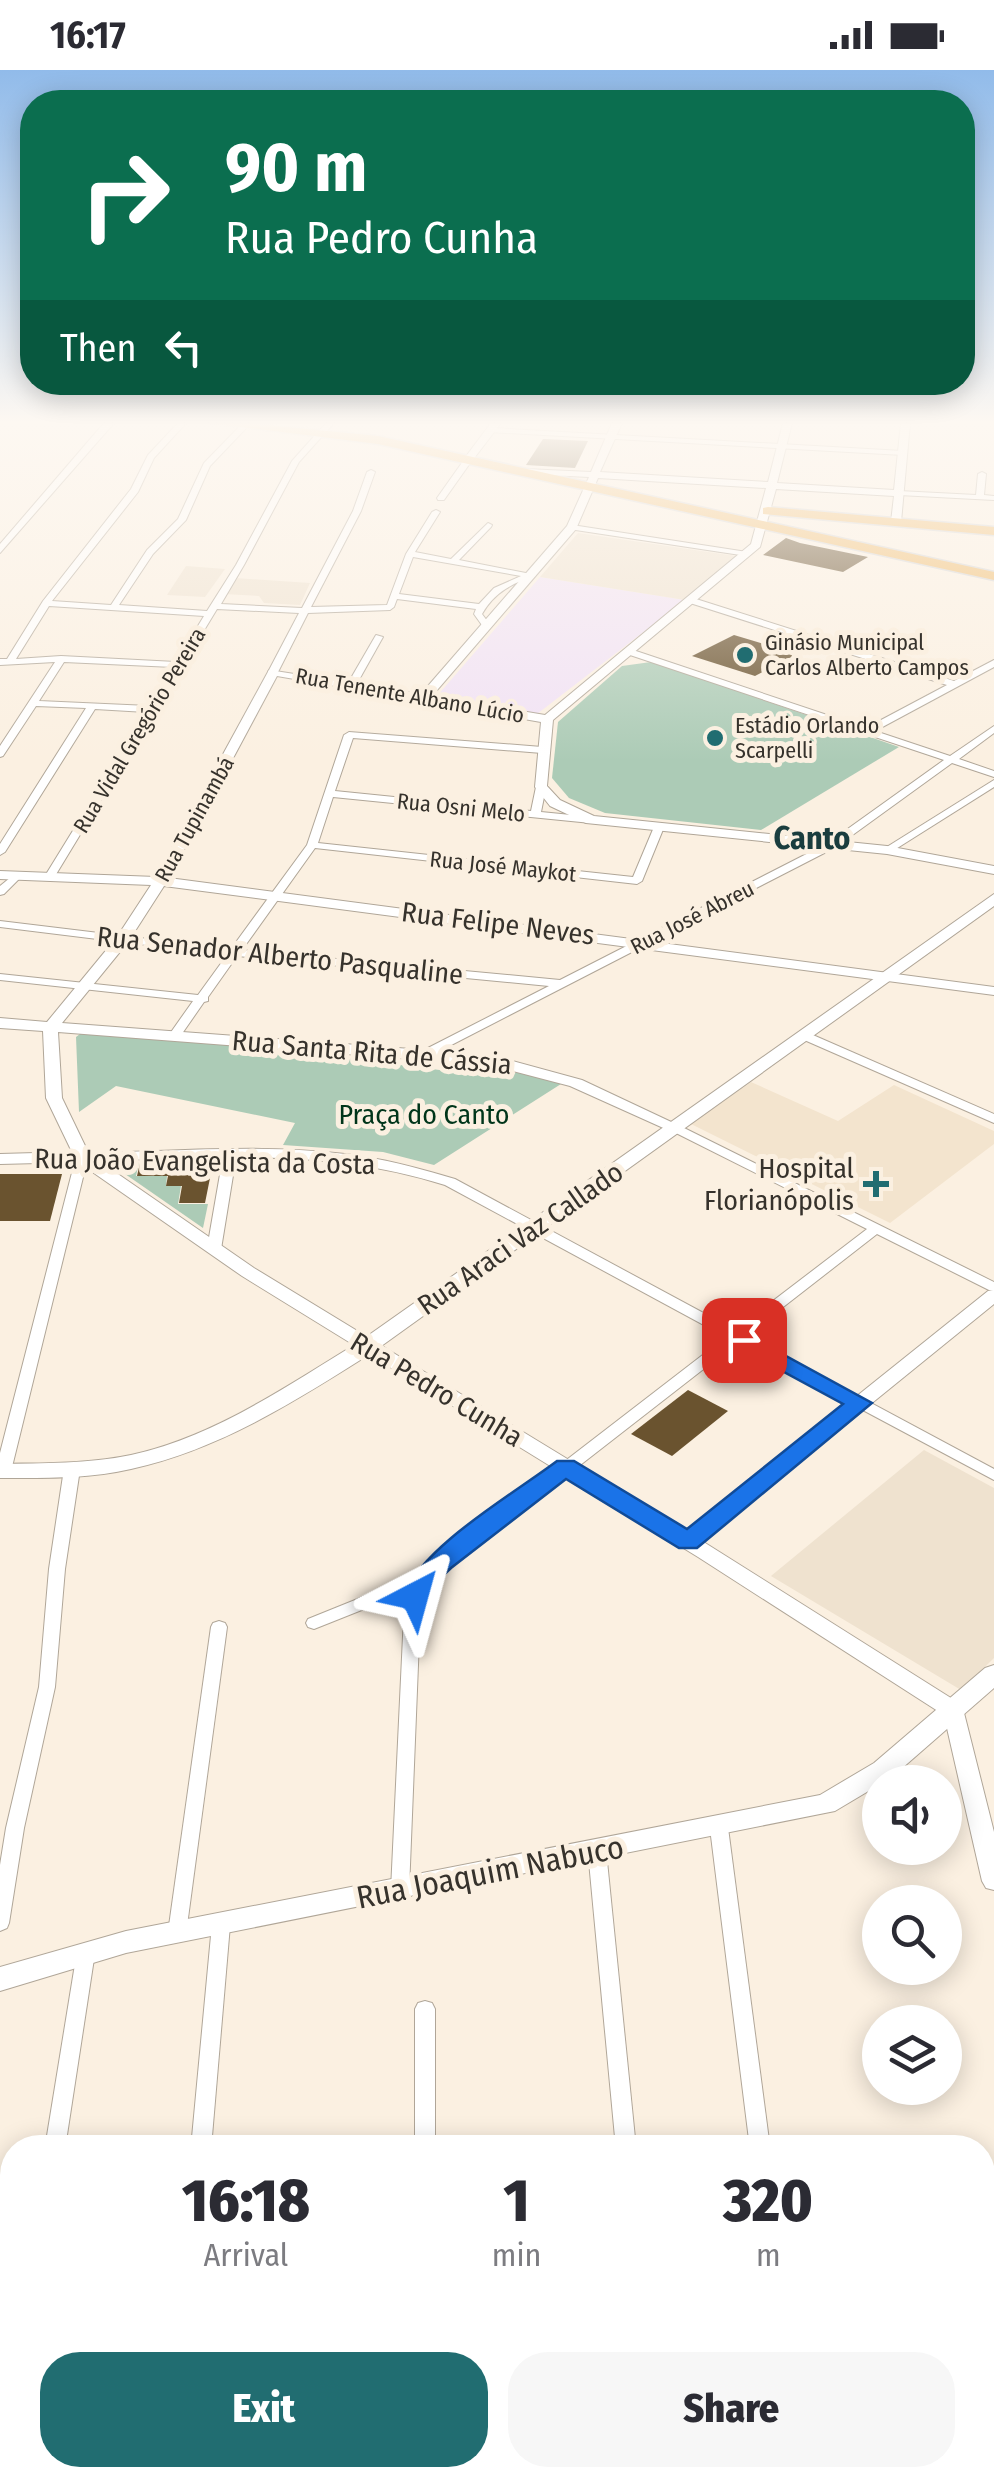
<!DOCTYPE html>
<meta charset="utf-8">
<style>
body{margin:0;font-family:"Fira Sans Condensed",sans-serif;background:#f7f7f7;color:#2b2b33;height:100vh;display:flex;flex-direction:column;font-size:38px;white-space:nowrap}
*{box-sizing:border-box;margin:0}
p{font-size:32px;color:#7c7c81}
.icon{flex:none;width:55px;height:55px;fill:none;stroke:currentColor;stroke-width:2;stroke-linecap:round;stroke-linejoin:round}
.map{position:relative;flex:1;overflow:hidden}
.drawer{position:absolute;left:0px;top:2065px;width:995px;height:352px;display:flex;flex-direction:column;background:#fff;border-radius:40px 40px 0 0;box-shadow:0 5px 25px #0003}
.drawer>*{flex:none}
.hud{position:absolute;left:20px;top:20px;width:955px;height:305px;border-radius:40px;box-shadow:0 5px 25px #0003;background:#0b6e4f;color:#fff;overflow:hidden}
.fabs{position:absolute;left:862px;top:1695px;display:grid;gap:20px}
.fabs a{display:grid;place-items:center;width:100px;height:100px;border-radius:50%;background:#fff;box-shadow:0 5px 25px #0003;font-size:50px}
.pin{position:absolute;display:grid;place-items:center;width:85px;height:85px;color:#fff;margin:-42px;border-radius:20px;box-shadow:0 5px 15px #0006}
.me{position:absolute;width:110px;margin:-55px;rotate:39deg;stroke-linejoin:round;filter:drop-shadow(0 0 8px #0008)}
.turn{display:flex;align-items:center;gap:35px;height:210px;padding:0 40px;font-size:45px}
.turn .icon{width:130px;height:130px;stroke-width:2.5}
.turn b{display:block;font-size:70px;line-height:85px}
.then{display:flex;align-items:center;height:95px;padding:0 40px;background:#0003;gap:20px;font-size:38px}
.eta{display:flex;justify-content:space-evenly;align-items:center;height:170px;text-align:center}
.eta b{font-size:60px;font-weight:800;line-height:70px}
.button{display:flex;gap:20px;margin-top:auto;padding:20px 40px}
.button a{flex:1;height:115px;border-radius:40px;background:#216d71;color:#fff;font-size:40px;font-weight:800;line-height:115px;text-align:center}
.button a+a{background:#f7f7f7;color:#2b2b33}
.status{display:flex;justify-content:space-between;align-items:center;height:70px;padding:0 50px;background:#fff;direction:ltr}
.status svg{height:28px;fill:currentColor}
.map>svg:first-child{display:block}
.built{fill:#f3e4ce}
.industrial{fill:#f1e2f5}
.education{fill:#efe2cf}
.green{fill:#accbb6}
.building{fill:#6a532f}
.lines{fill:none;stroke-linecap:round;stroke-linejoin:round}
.minor-casing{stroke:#b0a698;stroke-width:2}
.tertiary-casing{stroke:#b0a698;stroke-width:2}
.secondary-casing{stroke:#b0a698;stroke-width:2}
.primary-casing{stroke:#d7d6d5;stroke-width:3}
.minor{fill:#fff;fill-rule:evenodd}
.tertiary{fill:#fff;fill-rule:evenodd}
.secondary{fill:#fff;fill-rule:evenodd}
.primary{fill:#efbb6c;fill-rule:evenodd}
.route{fill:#1a73e8;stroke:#114b97;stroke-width:2.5}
.poi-dot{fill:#216d71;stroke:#fbf0e1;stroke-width:4}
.labels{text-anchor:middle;stroke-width:10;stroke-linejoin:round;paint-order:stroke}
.far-poi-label{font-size:22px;fill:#36322c;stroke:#fbf0e1;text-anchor:start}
.far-street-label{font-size:22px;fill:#36322c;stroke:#fbf0e1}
.street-label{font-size:28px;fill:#36322c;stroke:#fbf0e1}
.park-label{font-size:28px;fill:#00351a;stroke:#fbf0e1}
.poi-label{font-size:28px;fill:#36322c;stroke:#fbf0e1;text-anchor:end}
.far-district-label{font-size:32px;font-weight:bold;fill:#1a3d3e;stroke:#fbf0e1}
.near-street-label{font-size:32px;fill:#36322c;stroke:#fbf0e1}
</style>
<div class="status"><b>16:17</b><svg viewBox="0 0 49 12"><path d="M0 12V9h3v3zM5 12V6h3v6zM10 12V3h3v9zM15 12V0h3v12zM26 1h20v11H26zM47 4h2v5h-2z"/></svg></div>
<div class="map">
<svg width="994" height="2416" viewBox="0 0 994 2416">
<rect width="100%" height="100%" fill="#fbf0e1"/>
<!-- built -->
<polygon class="built" points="751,1012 838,1051 894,1015 994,1061 994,1074 890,1153 691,1054"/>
<!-- industrial -->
<polygon class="industrial" points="540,507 685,530 537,644 437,626"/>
<!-- education -->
<g class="education">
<polygon points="578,463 736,486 685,530 540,507"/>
<polygon points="186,496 225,499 205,527 167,525"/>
<polygon points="235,508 310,513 300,535 264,533 259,526 224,524"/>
<polygon points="924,1380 994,1418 994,1588 961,1620 771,1506"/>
</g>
<!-- green -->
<g class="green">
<polygon points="651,592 665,596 899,677 761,760 605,743 569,728 552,708 558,652 622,596"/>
<polygon points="80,964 325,981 330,986 510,1009 518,1000 561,1014 434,1095 383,1082 283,1075 295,1053 116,1016 79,1042 76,967"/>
<polygon points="119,1092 139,1092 136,1106 167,1106 166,1116 181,1116 178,1134 208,1134 203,1158 115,1097"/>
</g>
<!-- building -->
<g class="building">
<polygon points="543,369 588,371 575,398 526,395"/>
<polygon points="786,468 800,473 868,487 843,502 763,485"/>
<polygon points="734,565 797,584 755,606 692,586"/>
<polygon points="140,1093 194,1093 211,1103 205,1133 179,1133 182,1116 166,1116 168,1106 137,1106"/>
<polygon points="0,1104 62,1104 50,1151 0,1151"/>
<polygon points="688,1320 728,1341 672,1386 631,1364"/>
</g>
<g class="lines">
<defs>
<g id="minor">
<path d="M178,353H186L154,388L138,422L52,531L111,535L147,480L178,449L204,393L243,353H251L210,396L186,450L153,484L119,535L207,541L236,495L292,391L326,353H334L299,392L244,495L221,534L302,538L353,441L367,402L371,400L375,402L361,441L311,537L387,535L406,484L432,442L436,440L440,442L415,482L451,489L488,453L492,455L491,457L459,490L536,505C514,513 495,521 482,544L491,556L487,559L484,558L474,544L476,539L397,529L394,537L390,540L308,543L278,602L273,605L268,602L299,543L217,539L55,806L54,808H46L45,806L146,642L95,639L5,782L0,785V774L86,638L36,636L3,686L0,687V676L55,592L0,595V589H7L43,531L131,419L148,385ZM413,487L521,506L494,518L479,534L399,524ZM49,536L204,546L176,592L61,586L16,589ZM64,592L173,597L149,636L39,631Z"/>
<polygon points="492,358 903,381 907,383 903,385 489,362 489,358"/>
<polygon points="466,387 473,389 444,430 438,430 437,428"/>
<polygon points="982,402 986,404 984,425 994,426 994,430 899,425 895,423 899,421 976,425 978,404"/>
<polygon points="572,455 747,482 751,484 747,486 569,459 569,455"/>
<polygon points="690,529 696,529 954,611 994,590 994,597 875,661 950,686 994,656 994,663 959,689 994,701 994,707 952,693 836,777 428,987 422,983 424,980 549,916 237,886 208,927 208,931 204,932 179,968 175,969 169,965 193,931 0,910 0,904 198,925 227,885 0,857 0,851 231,879 307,775 344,665 349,662 542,677 547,680 542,683 353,668 335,721 531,741 536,717 541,714 546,717 541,742 591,747 596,750 591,753 333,727 318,773 633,807 654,757 659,754 664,757 642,811 637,814 315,778 242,880 560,910 828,773 944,690 627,584 627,580 633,580 866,658 947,615 690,533"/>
<polygon points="376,565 383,567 355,617 349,617 347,615"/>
<polygon points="994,710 994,717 891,782 887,783 882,780"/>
<polygon points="16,803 20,804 20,808 4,824 0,825 0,816"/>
<polygon points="806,962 994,1044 994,1053 802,969 800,966 802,963"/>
<path d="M676,1054L994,1212V1221L989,1220L877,1164L746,1266L994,1399V1410L737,1273L430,1512L420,1545L409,1820L407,1825L400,1827L393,1825L391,1820L404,1545L412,1520L314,1559L308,1557L306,1553L308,1549L417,1505L726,1267L445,1115C376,1093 308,1087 236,1087L221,1179L214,1183L207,1179L223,1087L87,1091L11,1401L8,1405H0V1383L76,1087L82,1083C176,1082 273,1072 366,1087C396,1092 425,1100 455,1109L735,1260L867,1159L672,1061L670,1058Z"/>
<polygon points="72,1394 77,1395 80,1399 65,1499 55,1617 24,1758 9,1853 7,1858 0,1861 0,1795 6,1758 39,1617 49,1499 64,1399 67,1395"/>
<polygon points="219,1551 225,1553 227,1557 186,1863 184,1868 177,1871 170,1868 168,1863 211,1557 213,1553"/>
<polygon points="719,1751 725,1753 728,1758 770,2078 750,2078 710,1758 713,1753"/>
<polygon points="597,1774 603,1776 606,1781 636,2078 616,2078 588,1781 591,1776"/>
<polygon points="221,1847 228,1850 230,1855 211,2078 191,2078 212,1855 214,1850"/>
<polygon points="86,1874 93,1876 95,1882 65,2078 45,2078 77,1882 79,1876"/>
<polygon points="425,1931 432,1933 435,1939 435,2078 415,2078 415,1939 418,1933"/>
<rect x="982" y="2191" width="12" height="20"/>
<polygon points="12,2340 12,2405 15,2405 14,2416 0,2416 1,2351 4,2343"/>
<polygon points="161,2405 183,2405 184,2416 160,2416"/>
<polygon points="413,2405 435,2405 435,2416 411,2416"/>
<polygon points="639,2405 661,2405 663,2416 639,2416"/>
<polygon points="791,2405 813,2405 815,2416 791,2416"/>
</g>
<g id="tertiary">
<polygon points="104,353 114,353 0,483 0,474"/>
<polygon points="491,353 501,353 472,391 466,391 464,389"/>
<path d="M612,353H622L600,402L768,412L783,353H792L777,413L894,420L901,353H910L901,452L896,455L891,452L894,426L776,419L760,477L553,650L547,716L560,730L594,746L887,776L994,796V804L887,784L586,753L550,736L535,717L541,652L277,606L169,808L994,917V925L164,816L128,872L62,953L491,985L582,1010L684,1058L676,1063L670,1061L570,1016L490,995L58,962L62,1028L89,1084L254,1198L687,1462L988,1221L994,1220V1234L702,1471L962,1635L994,1762V1820L986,1818L982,1811L944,1645L698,1487L242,1206L78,1092L0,1094V1084L72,1082L46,1028L43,961L0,958V948L47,952L117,867L151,815L0,809V801L156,807L269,600L421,624L567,456L589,407L528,404L523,401L525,399L591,402ZM598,408L766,418L751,474L545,645L432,626L576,459Z"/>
</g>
<g id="secondary">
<path d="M994,824V836L373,1282C297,1330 221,1379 131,1399C88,1409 44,1408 0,1408V1394C43,1393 88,1394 131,1385C214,1367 287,1316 359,1272Z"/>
<polygon points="994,1595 994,1618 892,1707 835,1741 126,1883 0,1921 0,1897 126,1861 820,1725 874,1693 985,1598"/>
</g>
<g id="primary">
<polygon points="209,353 246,353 378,366 994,502 994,510 378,374"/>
<polygon points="768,437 994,457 994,465 763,444 763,438"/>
</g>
</defs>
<!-- minor casing -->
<use href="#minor" class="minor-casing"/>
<!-- tertiary casing -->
<use href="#tertiary" class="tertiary-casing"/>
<!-- secondary casing -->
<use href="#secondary" class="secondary-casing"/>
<!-- primary casing -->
<use href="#primary" class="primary-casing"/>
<!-- minor -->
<use href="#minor" class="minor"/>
<!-- tertiary -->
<use href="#tertiary" class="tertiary"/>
<!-- secondary -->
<use href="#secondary" class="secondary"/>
<!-- primary -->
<use href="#primary" class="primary"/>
</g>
<!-- sky -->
<linearGradient id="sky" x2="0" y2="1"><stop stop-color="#91bbea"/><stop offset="0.51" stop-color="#fdf8f2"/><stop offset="1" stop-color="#fdf8f2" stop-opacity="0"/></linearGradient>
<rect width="994" height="691" fill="url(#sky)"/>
<!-- route -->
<path class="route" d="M744,1263L872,1333L697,1478H679L566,1409L451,1498L434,1514L425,1533H406L402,1526C427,1473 509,1427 557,1391H574L687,1459L843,1334L736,1276V1265Z"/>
<!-- markers -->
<g class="poi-dot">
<circle cx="745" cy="585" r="10"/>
<circle cx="715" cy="668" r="10"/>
<path d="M871 1099h10v10h10v10h-10v10h-10v-10h-10v-10h10z"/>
</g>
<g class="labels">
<!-- far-poi labels -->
<g class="far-poi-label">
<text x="765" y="580">Ginásio Municipal<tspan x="765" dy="25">Carlos Alberto Campos</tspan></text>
<text x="735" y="663">Estádio Orlando<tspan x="735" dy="25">Scarpelli</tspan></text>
</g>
<!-- far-street labels -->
<g class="far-street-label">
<text transform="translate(410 625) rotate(10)" y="8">Rua Tenente Albano Lúcio</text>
<text transform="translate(139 660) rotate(-59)" y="8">Rua Vidal Gregório Pereira</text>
<text transform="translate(461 737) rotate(6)" y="8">Rua Osni Melo</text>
<text transform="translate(194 749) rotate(-61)" y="8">Rua Tupinambá</text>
<text transform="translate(503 796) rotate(6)" y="8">Rua José Maykot</text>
<text transform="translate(692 847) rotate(-27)" y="8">Rua José Abreu</text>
</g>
<!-- street labels -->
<g class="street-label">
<text transform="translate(498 853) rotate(7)" y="10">Rua Felipe Neves</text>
<text transform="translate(280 885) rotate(6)" y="10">Rua Senador Alberto Pasqualine</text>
<text transform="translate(372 982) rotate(5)" y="10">Rua Santa Rita de Cássia</text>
<text transform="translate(205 1091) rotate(1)" y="10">Rua João Evangelista da Costa</text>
<text transform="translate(520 1168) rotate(-35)" y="10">Rua Araci Vaz Callado</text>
<text transform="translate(437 1319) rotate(31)" y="10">Rua Pedro Cunha</text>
</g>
<!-- park labels -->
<g class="park-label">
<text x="424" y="1054">Praça do Canto</text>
</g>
<!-- poi labels -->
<g class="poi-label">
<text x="854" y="1108">Hospital<tspan x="854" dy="32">Florianópolis</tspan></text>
</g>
<!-- far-district labels -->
<g class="far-district-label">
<text x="812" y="779">Canto</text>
</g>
<!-- near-street labels -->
<g class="near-street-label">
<text transform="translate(490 1802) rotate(-11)" y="11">Rua Joaquim Nabuco</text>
</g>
</g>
</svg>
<div class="fabs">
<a><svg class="icon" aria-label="sound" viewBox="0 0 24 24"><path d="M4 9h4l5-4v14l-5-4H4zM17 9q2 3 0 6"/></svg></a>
<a><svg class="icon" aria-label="search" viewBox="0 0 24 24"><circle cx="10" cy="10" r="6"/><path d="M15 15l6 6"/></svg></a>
<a><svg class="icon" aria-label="layers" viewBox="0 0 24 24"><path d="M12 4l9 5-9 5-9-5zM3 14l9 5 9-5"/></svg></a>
</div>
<div class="pin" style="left:744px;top:1270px;background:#d93025"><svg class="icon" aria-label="arrive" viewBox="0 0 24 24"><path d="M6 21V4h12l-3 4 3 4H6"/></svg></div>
<svg class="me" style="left:415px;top:1526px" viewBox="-20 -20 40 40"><path d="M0-17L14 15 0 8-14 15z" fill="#1a73e8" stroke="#fff" stroke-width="4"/></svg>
<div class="hud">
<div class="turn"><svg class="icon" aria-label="right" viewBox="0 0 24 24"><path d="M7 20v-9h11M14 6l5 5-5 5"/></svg><div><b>90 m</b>Rua Pedro Cunha</div></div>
<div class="then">Then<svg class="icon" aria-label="left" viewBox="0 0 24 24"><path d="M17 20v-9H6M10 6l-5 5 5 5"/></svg></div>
</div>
<section class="drawer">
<div class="eta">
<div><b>16:18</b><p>Arrival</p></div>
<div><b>1</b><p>min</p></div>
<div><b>320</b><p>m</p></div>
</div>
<div class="button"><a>Exit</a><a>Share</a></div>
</section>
</div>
